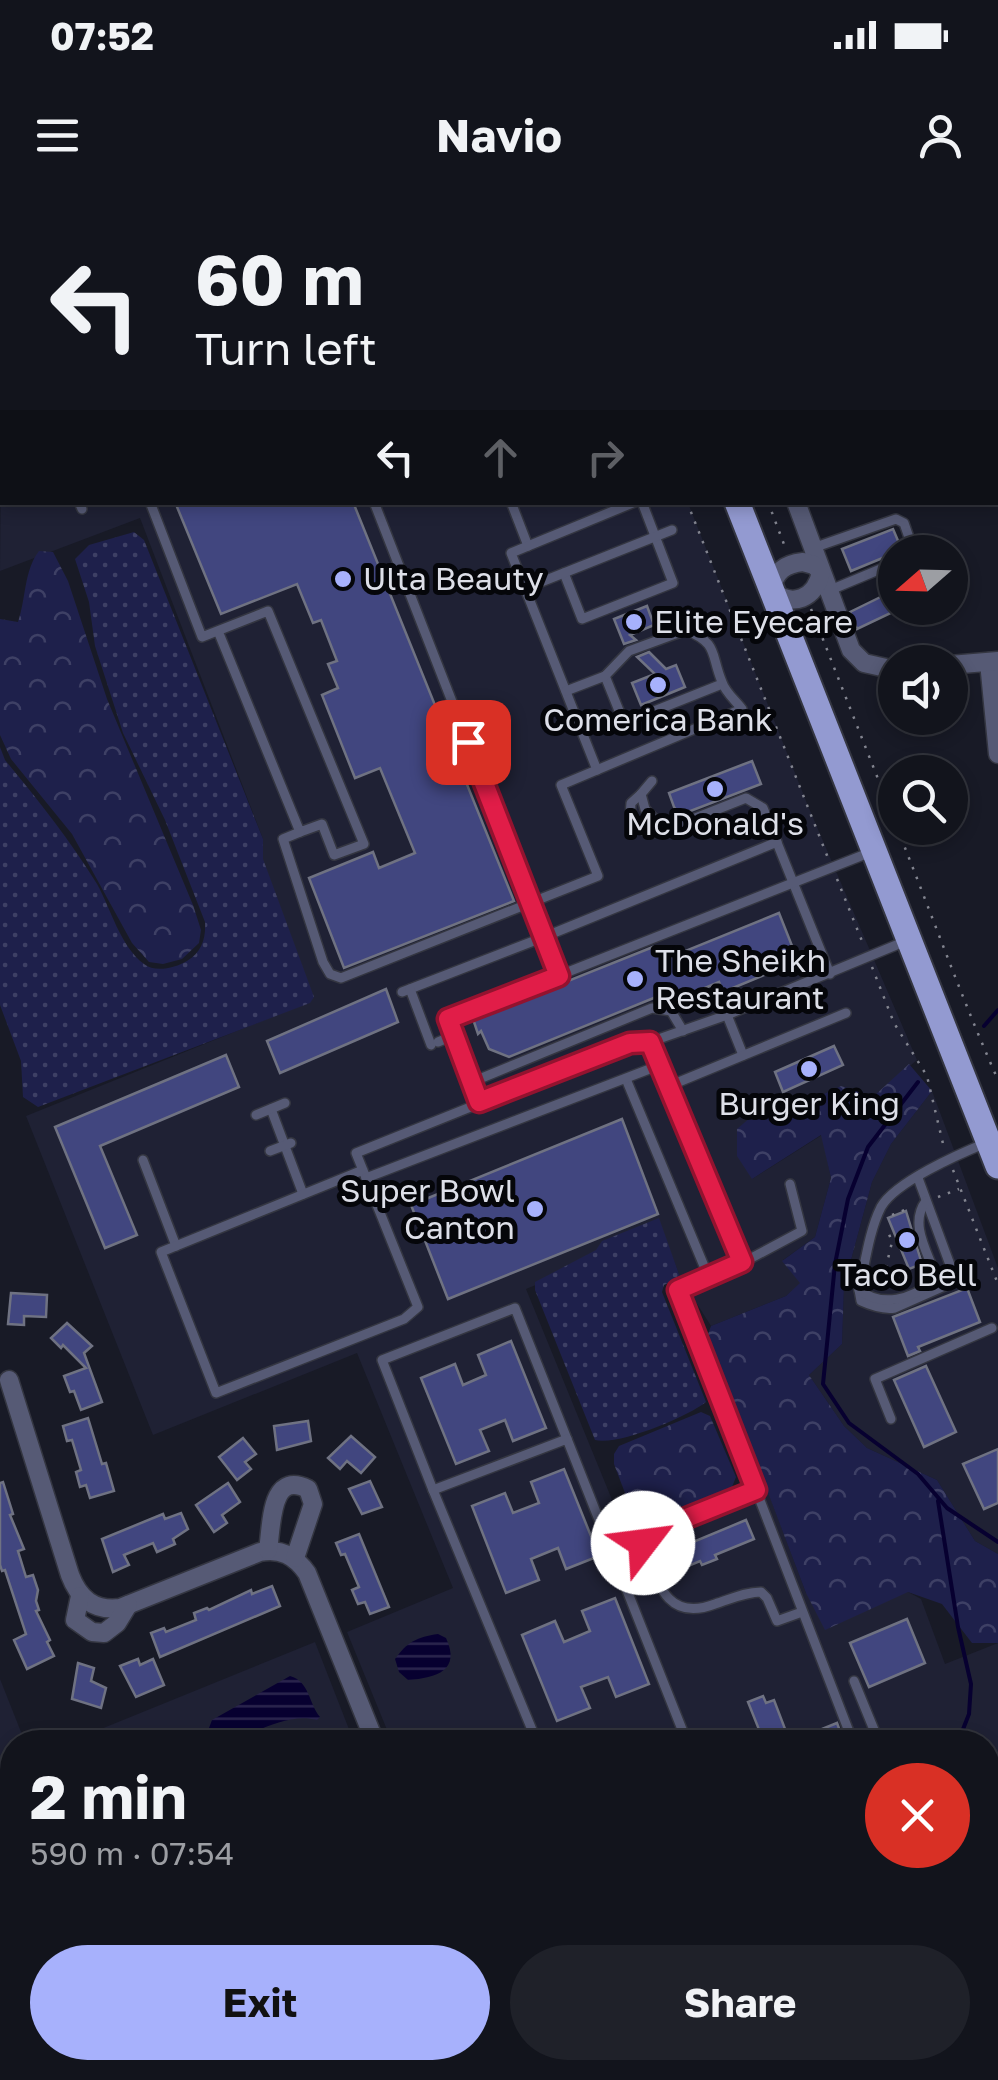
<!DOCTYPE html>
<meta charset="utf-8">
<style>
body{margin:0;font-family:"Golos Text",sans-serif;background:#1f2129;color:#f1f3f6;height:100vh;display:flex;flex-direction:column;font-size:38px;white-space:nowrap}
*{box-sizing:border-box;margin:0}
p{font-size:32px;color:#9c9ea3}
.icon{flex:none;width:55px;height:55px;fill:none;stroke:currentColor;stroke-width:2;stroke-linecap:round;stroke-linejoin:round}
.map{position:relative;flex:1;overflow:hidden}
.sheet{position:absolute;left:0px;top:1530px;width:1000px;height:350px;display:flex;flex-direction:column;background:#12141c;border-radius:40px 40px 0 0;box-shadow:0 5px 15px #0003,0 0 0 2px #31333b}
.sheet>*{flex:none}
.guide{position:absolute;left:0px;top:0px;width:1000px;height:305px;box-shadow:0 5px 15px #0003,0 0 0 2px #31333b;background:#12141c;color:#f1f3f6;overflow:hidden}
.needle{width:65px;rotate:250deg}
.buttons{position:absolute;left:878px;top:335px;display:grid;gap:20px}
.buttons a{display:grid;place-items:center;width:90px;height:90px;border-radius:50%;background:#12141c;box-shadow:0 5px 15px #0003,0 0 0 2px #31333b;font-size:50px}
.pin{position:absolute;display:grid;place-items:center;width:85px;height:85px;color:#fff;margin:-42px;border-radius:20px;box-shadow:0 5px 15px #0006}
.me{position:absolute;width:110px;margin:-55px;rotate:60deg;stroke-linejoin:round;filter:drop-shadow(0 0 8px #0008)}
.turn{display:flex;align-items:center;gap:35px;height:210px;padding:0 30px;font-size:45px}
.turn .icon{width:130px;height:130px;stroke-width:2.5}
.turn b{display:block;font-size:70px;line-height:85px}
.lanes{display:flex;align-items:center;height:95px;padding:0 30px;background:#0003;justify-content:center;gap:50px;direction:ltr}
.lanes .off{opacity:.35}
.round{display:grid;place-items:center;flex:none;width:105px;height:105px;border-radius:52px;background:#1f2129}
.headline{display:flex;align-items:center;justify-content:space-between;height:170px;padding:0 30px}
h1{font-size:60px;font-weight:700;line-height:75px}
.cta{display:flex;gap:20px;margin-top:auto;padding:20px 30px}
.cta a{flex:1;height:115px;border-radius:60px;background:#a7b1fc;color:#111;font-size:40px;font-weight:700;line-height:115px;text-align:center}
.cta a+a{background:#1f2129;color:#f1f3f6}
.status{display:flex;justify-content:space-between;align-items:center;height:70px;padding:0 50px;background:#12141c;direction:ltr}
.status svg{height:28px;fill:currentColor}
header{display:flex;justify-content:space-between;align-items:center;height:130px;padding:0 30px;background:#12141c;font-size:45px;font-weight:700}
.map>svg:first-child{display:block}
.built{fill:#1f2134}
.grass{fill:url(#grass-dots)}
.forest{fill:url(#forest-crowns)}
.water{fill:url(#water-rules)}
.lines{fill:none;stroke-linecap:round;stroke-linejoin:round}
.stream{stroke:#070030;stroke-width:4}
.building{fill:#41467f;stroke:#6f7282;stroke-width:2.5}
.service-casing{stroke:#343641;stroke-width:12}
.minor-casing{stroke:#343641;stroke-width:21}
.tertiary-casing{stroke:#343641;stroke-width:24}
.secondary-casing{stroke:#343641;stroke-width:29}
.primary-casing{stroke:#343641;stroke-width:29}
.path{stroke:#838590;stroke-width:2.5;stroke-dasharray:2.5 8;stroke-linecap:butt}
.service{stroke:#565a75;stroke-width:9}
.minor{stroke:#565a75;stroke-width:18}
.tertiary{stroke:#565a75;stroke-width:20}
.secondary{stroke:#787ea9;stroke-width:25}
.primary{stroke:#939ad1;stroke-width:25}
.route-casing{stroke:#92132f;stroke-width:25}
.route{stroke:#e11d48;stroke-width:18}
.poi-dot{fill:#a7b1fc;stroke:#05060a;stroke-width:4}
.labels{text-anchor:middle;stroke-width:10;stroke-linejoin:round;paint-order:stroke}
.poi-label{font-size:32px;fill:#dddfe8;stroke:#05060a}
</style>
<div class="status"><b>07:52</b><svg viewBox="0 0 49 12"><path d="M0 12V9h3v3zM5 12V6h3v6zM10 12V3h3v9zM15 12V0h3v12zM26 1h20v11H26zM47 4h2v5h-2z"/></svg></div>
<header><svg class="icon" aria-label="menu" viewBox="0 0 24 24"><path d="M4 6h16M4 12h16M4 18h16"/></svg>Navio<svg class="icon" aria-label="person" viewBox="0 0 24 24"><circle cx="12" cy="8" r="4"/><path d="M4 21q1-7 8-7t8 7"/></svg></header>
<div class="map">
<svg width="998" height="1880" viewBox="0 0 998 1880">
<defs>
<pattern id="grass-dots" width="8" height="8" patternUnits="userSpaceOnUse" patternTransform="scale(2.5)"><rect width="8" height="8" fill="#1e204b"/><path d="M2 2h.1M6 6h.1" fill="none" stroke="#3e4065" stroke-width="1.8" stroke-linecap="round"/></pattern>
<pattern id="forest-crowns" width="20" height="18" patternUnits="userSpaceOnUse" patternTransform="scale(2.5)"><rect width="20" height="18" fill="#1e204b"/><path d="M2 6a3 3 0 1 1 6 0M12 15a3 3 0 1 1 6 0" fill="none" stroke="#3e4065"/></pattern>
<pattern id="water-rules" width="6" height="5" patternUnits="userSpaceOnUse" patternTransform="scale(2.5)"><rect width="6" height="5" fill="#070030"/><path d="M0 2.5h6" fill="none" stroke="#2b254e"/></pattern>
</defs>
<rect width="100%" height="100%" fill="#181a26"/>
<!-- built -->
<g class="built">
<polygon points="2,143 2,302 688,303 808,606 917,860 874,896 841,886 796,907 758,911 752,979 822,935 831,978 815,1037 783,1060 801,1083 786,1096 711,1126 680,1077 663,1032 526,1089 626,1334 763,1278 806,1393 908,1392 921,1399 945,1464 998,1443 998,1558 988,1562 988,1542 392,1542 347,1432 453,1388 357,1153 153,1235 26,916 309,802 259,666 263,639 140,318 0,371"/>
<polygon points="932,891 998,1068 998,1354 975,1341 937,1280 867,1248 844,1226 809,1175 842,1144 844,1086 872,982 891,944"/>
<polygon points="315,1442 354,1542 69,1542"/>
<polygon points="0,1479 25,1542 12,1542 12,1566 0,1571"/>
<polygon points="0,1748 12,1750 12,1868 138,1868 142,1880 0,1880"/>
<polygon points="675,1868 885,1868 867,1880 679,1880"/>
</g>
<!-- grass -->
<g class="grass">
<path d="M134,332L144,340L263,639V659L314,797L310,803L38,907L23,897L21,861L0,805V547L5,560C38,600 70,640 97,684C111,709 120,746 144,764C155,773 175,768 187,761C202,752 206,738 205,722L165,620L123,533L95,446L89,402L75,359L89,345Z"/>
<path d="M659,1018L680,1077L664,1085L662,1092L706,1202C687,1217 618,1246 595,1240L535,1090V1082L596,1050L602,1041Z"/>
</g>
<!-- forest -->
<g class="forest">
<path d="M39,351L53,352L68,381L107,499L193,705L201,730L199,743L182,759L163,764L149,762L132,743L72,634L11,559L0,535V419L18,422C26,399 24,370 39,351Z"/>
<polygon points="909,864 932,891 891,944 872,982 844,1086 842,1144 809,1175 844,1226 867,1248 937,1280 975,1341 998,1354 998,1443 972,1443 942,1404 908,1392 825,1430 806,1393 708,1134 711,1126 786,1096 800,1083 782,1061 815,1037 831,978 821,935 752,979 737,956 737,929 758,911 796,907 841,886 874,896"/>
<polygon points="701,1212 710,1216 736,1277 732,1287 643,1324 636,1322 614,1264 614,1254 619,1246"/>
</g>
<!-- water -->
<g class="water">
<path d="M438,1434L446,1438C461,1470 437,1478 408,1480L399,1472L395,1459C407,1442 417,1437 438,1434Z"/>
<path d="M290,1476C310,1482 308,1502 320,1517L317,1520C285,1511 251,1538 219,1542L211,1536L209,1528L212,1520Z"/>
</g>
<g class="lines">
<!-- stream -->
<g class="stream">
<polyline points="984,826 998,810"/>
<polyline points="918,882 868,947 848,999 835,1064 823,1184 849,1223 918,1274 947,1308 998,1342"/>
<polyline points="938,1301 958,1427 971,1484 969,1514 958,1542"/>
<polyline points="912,1868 914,1880"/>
<polyline points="870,1880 886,1868"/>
</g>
</g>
<!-- building -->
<g class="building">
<polygon points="175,302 353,302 514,701 344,768 309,678 373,652 379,668 415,653 380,568 355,578 322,495 338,488 328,464 337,461 321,420 313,423 297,384 221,414"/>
<polygon points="893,329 902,350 851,371 842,349"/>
<polygon points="895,390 895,411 857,429 850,412"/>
<polygon points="647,406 654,425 630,435 636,440 624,444 614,419"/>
<polygon points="649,452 666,469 676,465 685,487 641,505 632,483 655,474 637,457"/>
<polygon points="752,561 761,584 680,615 674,607 669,593"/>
<polygon points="779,713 798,761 723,792 719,782 670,803 666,793 509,857 489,849 481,831 478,834 473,819 653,747 656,755 666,759"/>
<polygon points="386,789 398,822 280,873 267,841"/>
<polygon points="834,846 843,865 783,892 775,872"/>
<polygon points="226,855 239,887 100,946 137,1035 105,1048 55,927"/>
<polygon points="622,919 658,1014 448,1099 411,1005"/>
<polygon points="906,1011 922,1064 909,1069 888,1018"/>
<polygon points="967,1088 980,1122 918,1147 920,1151 908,1156 893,1117"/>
<polygon points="11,1093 47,1095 46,1117 24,1116 24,1125 8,1124"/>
<polygon points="67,1123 92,1146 84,1153 102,1202 81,1210 74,1191 70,1192 64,1176 86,1168 63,1145 61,1148 51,1138"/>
<polygon points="511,1141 546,1228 513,1241 505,1220 480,1230 489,1251 456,1264 421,1178 455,1164 463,1185 486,1175 478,1155"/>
<polygon points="926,1166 956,1232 924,1247 894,1180"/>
<polygon points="88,1218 102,1264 106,1263 114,1291 90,1298 86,1285 80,1287 76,1272 81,1270 72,1240 67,1241 63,1226"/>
<polygon points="308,1221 311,1241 277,1250 274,1226"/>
<polygon points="351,1236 375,1257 361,1273 347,1261 340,1269 328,1258"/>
<polygon points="243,1238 256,1254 245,1262 251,1269 237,1280 219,1257"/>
<polygon points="998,1249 998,1303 984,1309 963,1264"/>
<polygon points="564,1269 599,1356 566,1369 558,1348 531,1359 539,1380 506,1393 472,1306 505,1293 513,1313 539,1303 531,1282"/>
<polygon points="370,1281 382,1307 362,1314 349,1289"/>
<polygon points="3,1282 13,1314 10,1315 24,1349 18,1351 26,1377 33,1375 38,1390 36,1401 39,1410 36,1411 50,1440 47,1442 54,1456 27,1469 14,1440 26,1434 5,1370 2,1371 0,1365 0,1283"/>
<polygon points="228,1283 240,1302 222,1315 227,1323 214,1332 196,1305"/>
<polygon points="181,1313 188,1329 173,1339 175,1344 157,1352 153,1343 124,1355 129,1365 113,1372 102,1339 163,1314 165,1319"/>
<polygon points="746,1320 754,1339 715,1355 717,1359 702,1365 700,1361 664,1376 657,1357"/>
<polygon points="359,1334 389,1407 370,1414 365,1402 358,1404 352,1390 359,1387 345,1354 341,1355 336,1343"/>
<polygon points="272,1386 280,1406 160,1457 151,1433 164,1428 166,1432 196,1420 194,1413 207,1408 209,1410 251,1390 252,1394"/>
<polygon points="615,1398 649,1484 616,1497 608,1477 581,1487 590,1508 557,1521 522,1435 555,1421 564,1442 590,1431 582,1411"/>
<polygon points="907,1419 925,1463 869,1487 850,1443"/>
<polygon points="138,1459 140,1465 153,1459 164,1485 136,1497 120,1466"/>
<polygon points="78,1463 94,1468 91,1481 106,1488 101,1508 72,1499"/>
<polygon points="763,1496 766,1503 774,1500 790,1542 764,1542 748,1502"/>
<polygon points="837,1523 844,1542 790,1542"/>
</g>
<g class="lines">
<defs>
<g id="service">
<polyline points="257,0 258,2"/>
<polyline points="0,189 2,189"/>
<polyline points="79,302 82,309"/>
<polyline points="150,302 202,437 268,411 364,644 334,655 322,624 300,632 218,431"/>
<polyline points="374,302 544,737 402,792"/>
<polyline points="511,302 528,346 511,353 597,570"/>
<polyline points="528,346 635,302"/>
<polyline points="813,348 896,319 904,323 914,352"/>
<polyline points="564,373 582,419 673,383 642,302"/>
<polyline points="526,388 672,330"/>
<polyline points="828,391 895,363"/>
<polyline points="605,476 624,523 722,484"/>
<polyline points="652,581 641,594 645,609 665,630 746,598 763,608 830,774"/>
<path d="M641,594L631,603C628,625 645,638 665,630"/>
<path d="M300,632L283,639L323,762L330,774L341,778L598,676L561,585L742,509C736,501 725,492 722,482C710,453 719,444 686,430L629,451L605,476L566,491"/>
<polyline points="559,776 544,737 777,642"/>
<polyline points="410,789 431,845"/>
<polyline points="727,815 743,855"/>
<polyline points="438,842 455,835"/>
<polyline points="650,842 742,1063 679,1090 853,1542"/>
<polyline points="626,879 709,1078"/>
<polyline points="472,882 652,808 671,811 683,831"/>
<polyline points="669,886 846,813"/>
<polyline points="479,902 449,819 871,652"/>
<polyline points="271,909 303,994"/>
<polyline points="256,915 285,903"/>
<polyline points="270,951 291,943"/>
<polyline points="143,960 176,1046"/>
<polyline points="363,970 161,1052 216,1193 404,1119 418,1107 356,953 630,843 650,842 727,815 906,741"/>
<polyline points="366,978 660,865"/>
<path d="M918,978L956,1081L895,1108C883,1110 872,1106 861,1101L859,1090C865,1064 869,1031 881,1007C895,982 959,954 986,943"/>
<polyline points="742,1063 802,1031 790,984"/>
<path d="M859,1090C883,1108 911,1099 933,1082L935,1074C927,1051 909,1023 926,1001"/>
<polyline points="891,1219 875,1179 992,1128"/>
<polyline points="433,1290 382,1160 515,1108 567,1239"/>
<path d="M756,1290L649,1333L643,1343C657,1380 665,1423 715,1404C731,1399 745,1392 761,1392L767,1398L777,1421L802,1412"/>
<polyline points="854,1481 879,1542"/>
<polyline points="537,1542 433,1290 567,1239 687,1542"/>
<polyline points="6,1813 12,1811"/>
<polyline points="230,1868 235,1880"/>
<polyline points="104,1880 132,1868"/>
</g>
<g id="minor">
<polyline points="998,143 998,144"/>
<polyline points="998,207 998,208"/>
<polyline points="796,302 851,450 864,463 895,470"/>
<path d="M803,362L814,365L821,372C816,398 792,409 771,390C775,371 785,364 803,362Z"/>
<polyline points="989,462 998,554"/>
<polyline points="950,465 998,461"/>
<path d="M9,1180L70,1375C79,1399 94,1411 120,1408L260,1352C281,1348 295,1356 307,1373L375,1542"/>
<path d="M268,1350C272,1324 270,1270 308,1289L313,1304L295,1358"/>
<polyline points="80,1396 75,1420 92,1432 104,1433 117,1423 128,1405"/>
</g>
<g id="tertiary">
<polyline points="283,2 289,0"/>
<polyline points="0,119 2,118"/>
</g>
<g id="secondary">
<polyline points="988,1606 998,1602"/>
<polyline points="308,1880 340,1868"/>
</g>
<g id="primary">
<polyline points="616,0 617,2"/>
<polyline points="737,302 998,966"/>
</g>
</defs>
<!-- service casing -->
<use href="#service" class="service-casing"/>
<!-- minor casing -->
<use href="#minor" class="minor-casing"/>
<!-- tertiary casing -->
<use href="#tertiary" class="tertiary-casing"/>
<!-- secondary casing -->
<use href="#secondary" class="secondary-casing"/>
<!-- primary casing -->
<use href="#primary" class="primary-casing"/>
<!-- path -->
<g class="path">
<polyline points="569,0 570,2"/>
<polyline points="649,0 650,2"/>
<polyline points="687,302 828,658"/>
<polyline points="768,302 785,347"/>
<polyline points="811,409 895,622"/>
<path d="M897,628C931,712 961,797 998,880"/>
<polyline points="837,679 864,746"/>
<polyline points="872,767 894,823 927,876 944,948"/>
<polyline points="953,970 998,1084"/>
<polyline points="938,997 959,989"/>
<polyline points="892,1015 907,1009"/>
<polyline points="881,1088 892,1042 887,1029"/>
</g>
<!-- service -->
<use href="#service" class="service"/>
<!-- minor -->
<use href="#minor" class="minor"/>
<!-- tertiary -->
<use href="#tertiary" class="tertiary"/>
<!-- secondary -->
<use href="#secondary" class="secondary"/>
<!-- primary -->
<use href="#primary" class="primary"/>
</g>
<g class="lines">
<defs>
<polyline id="route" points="468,542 559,776 448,819 479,902 630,843 650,842 742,1062 678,1090 756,1290 649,1333 643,1343"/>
</defs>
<!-- route casing -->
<use href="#route" class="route-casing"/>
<!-- route -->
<use href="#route" class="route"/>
</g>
<!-- markers -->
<g class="poi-dot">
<circle cx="343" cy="379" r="10"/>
<circle cx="634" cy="422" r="10"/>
<circle cx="658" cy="485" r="10"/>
<circle cx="715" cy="589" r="10"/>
<circle cx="635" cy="779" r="10"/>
<circle cx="809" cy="869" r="10"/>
<circle cx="535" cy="1009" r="10"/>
<circle cx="907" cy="1040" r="10"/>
</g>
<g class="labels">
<!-- poi labels -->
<g class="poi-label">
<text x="363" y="390" text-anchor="start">Ulta Beauty</text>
<text x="654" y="433" text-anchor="start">Elite Eyecare</text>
<text x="658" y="531">Comerica Bank</text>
<text x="715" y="635">McDonald's</text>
<text x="655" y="772" text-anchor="start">The Sheikh<tspan x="655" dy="37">Restaurant</tspan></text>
<text x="809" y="915">Burger King</text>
<text x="515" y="1002" text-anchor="end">Super Bowl<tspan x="515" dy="37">Canton</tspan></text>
<text x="907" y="1086">Taco Bell</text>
</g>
</g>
</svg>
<div class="buttons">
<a><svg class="needle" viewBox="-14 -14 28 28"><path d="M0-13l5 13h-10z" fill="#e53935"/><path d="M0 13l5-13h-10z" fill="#9c9ea3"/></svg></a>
<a><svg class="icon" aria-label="sound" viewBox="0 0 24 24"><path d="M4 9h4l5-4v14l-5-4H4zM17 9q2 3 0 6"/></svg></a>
<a><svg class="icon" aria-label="search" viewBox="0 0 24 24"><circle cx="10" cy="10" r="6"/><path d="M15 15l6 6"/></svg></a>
</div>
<div class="pin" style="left:468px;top:542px;background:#d93025"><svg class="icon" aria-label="arrive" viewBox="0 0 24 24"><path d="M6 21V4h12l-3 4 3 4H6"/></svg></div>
<svg class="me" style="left:643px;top:1343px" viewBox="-20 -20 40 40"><circle r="19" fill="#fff"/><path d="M0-13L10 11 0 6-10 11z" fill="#e11d48"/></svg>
<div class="guide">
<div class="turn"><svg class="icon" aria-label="left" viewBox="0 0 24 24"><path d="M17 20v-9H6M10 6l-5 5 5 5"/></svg><div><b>60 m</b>Turn left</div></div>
<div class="lanes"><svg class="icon" aria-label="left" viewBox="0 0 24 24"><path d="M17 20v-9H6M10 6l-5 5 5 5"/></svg><svg class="icon off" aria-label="ahead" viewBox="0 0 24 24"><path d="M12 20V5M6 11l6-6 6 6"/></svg><svg class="icon off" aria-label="right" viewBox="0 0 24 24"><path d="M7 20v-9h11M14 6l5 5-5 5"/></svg></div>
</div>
<section class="sheet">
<div class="headline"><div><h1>2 min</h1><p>590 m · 07:54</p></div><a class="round" style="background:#d93025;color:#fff"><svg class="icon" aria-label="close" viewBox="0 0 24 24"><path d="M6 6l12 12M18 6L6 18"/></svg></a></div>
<div class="cta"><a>Exit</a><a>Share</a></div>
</section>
</div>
